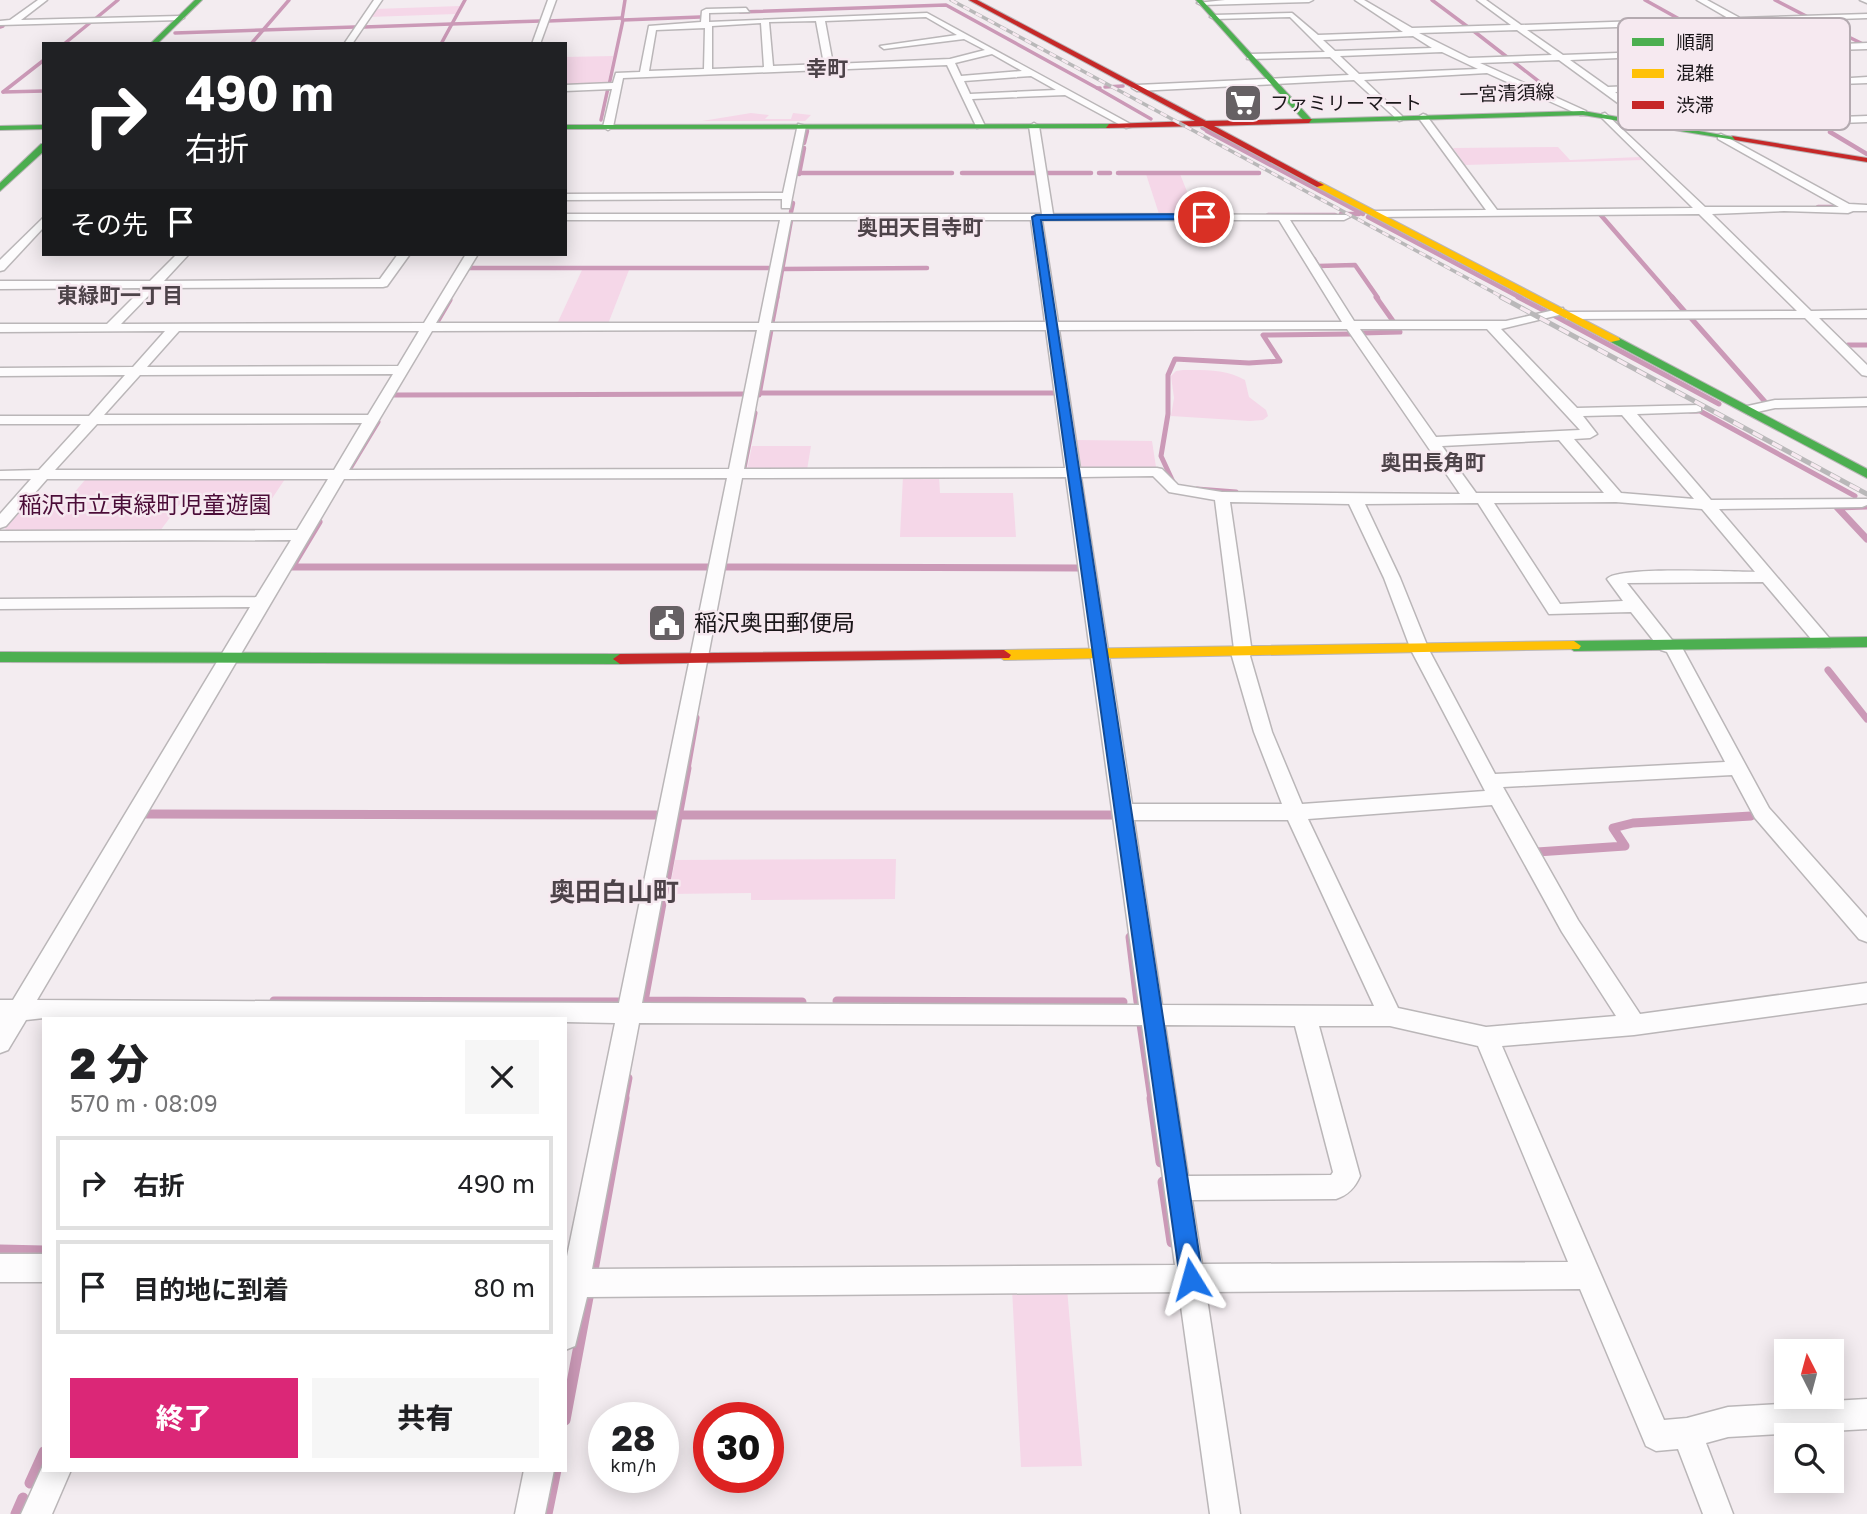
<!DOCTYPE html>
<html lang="ja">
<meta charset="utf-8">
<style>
body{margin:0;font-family:"Golos Text","Noto Sans JP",sans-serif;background:#f6f6f6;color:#202124;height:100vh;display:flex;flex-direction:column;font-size:26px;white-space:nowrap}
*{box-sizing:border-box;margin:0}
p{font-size:23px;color:#757577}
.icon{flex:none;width:38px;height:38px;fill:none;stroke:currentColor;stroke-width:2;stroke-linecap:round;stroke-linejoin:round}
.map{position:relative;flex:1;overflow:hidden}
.side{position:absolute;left:42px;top:1017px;width:525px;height:455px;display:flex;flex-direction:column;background:#fff;border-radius:0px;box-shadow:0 4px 18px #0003}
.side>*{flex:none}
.top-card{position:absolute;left:42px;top:42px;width:525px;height:214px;border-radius:0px;box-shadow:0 4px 18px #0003;background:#202124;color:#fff;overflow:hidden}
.needle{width:46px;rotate:354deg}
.fabs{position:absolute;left:1774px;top:1339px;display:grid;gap:14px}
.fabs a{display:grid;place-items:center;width:70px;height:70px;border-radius:0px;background:#fff;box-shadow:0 4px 18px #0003;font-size:35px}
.speed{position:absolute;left:588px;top:1402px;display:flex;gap:14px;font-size:35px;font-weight:700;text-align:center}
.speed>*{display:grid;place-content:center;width:91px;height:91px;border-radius:50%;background:#fff;box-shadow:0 4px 18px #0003;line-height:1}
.speed small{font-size:18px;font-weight:400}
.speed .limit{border:10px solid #d22;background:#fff;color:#111}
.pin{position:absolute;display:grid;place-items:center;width:60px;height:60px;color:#fff;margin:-30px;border:4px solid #fff;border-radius:50%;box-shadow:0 2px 7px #0007}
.me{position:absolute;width:77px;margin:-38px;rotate:352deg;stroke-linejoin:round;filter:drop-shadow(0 0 5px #0008)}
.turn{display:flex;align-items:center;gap:24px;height:147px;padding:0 28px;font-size:32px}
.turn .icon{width:91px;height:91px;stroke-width:2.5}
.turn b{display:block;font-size:49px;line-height:60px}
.then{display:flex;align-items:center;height:66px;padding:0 28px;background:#0003;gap:14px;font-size:26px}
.round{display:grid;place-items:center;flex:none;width:74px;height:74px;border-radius:0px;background:#f6f6f6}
.head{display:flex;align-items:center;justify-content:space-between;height:119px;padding:0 28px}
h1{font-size:42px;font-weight:800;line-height:52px}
.button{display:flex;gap:14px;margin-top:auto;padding:14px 28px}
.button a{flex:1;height:80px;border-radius:0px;background:#db2777;color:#fff;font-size:28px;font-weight:800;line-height:80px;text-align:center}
.button a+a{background:#f6f6f6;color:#202124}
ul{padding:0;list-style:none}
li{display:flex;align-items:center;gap:21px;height:94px;margin:0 14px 10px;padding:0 14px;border:4px solid #e0e0e0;border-radius:0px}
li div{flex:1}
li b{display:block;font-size:26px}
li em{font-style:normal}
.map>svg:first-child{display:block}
.green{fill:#f5d7e8}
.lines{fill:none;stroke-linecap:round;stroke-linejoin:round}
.stream-far5{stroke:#cb99b7;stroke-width:3.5}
.stream-far4{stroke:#cb99b7;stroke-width:4.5}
.stream-far3{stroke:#cb99b7;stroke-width:5}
.stream-far2{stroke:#cb99b7;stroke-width:7}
.stream-far1{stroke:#cb99b7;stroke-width:9}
.stream{stroke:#cb99b7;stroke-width:11}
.street-casing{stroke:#bab6b8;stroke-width:3}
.fast-casing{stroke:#bab6b8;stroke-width:2}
.slow-casing{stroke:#bab6b8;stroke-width:2}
.jam-casing{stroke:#bab6b8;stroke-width:2}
.street{fill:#fdfcfd;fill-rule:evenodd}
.fast{fill:#4caf50;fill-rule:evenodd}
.slow{fill:#ffc107;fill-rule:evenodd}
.jam{fill:#c62828;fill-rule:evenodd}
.rail-far1-casing{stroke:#b9b8b9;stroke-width:3.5}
.rail-casing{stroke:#b9b8b9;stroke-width:5}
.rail-far1{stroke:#f6e9f0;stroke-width:2.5;stroke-dasharray:7;stroke-linecap:butt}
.rail{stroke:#f6e9f0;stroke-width:3.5;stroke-dasharray:11;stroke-linecap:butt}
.route{fill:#1a73e8;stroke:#114b97;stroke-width:2}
.labels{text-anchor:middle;stroke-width:5;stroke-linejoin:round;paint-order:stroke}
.far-street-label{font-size:19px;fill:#1a1619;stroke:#f6e9f0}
.far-poi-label{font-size:19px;fill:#1a1619;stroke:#f6e9f0;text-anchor:start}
.far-quarter-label{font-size:21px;font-weight:bold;fill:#4d4349;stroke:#f6e9f0}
.far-neighbourhood-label{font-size:21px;font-weight:bold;fill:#4d4349;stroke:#f6e9f0}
.park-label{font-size:23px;fill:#4b0d38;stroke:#f6e9f0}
.poi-label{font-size:23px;fill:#1a1619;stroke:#f6e9f0;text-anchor:start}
.quarter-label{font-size:26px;font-weight:bold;fill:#4d4349;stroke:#f6e9f0}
.key{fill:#f6e9f0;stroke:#b4aab0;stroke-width:2}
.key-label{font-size:19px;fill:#1a1619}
</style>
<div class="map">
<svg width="1867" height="1514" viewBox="0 0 1867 1514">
<rect width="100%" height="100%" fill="#f3ecf0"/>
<!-- green -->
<g class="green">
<polygon points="460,6 456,14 369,17 375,9"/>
<polygon points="613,56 607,86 565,88 565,57"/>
<polygon points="751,113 769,115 765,119 791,119 793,113 811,115 805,121 702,121"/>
<polygon points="1558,147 1570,160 1640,157 1644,160 1465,165 1453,148"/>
<polygon points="1146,174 1180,174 1196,214 1159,214"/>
<polygon points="582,270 629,270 608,324 557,324"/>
<path d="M1183,370C1205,370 1226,369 1245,380L1249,397L1266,410L1268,416L1263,420L1250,421L1171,416L1174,398L1171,376L1176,371Z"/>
<polygon points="1077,440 1152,441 1156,467 1153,470 1082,470"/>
<polygon points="752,446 811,446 807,470 747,470"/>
<polygon points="903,476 939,476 940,493 1013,493 1016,537 900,537"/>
<polygon points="285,479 269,503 180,504 160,531 9,532 4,528 21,510 60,509 85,480"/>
<polygon points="896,859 895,899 751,900 751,893 669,894 675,860"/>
<polygon points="1012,1288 1067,1288 1082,1466 1021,1467"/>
</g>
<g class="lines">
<!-- stream-far5 -->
<g class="stream-far5">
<polyline points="1432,0 1468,27"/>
<polyline points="1645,0 1681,20 1672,21"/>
<polyline points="1775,0 1808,17"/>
<polyline points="740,12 946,5 1097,88"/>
<polyline points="95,19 118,0"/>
<polyline points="622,19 625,0"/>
<polyline points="1812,19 1865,45"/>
<polyline points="548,21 622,18"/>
<polyline points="1650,24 1695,51"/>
<polyline points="0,25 3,26 0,27"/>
<polyline points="364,27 541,21"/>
<polyline points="1471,29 1507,57"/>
<polyline points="175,33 355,27"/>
<polyline points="64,44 91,22"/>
<polyline points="251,44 289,0"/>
<polyline points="441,44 465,0"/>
<polyline points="1699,53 1749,83"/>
<polyline points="1510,59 1546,87"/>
<polyline points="609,85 623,20 700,17"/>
<polyline points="1753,85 1810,119"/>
<polyline points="1105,87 1123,86"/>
<polyline points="1100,88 1097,88 1151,119"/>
<polyline points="3,92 44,60"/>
<polyline points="3,92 44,91"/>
<polyline points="601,120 608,88"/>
<polyline points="1815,122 1825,129"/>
<polyline points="1202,128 1211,133"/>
<polyline points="806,133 807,130"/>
</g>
<!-- stream-far4 -->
<g class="stream-far4">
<polyline points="1207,131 1363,214"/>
<polyline points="1830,132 1867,154"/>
<polyline points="804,143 807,131"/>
<polyline points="799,173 952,173"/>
<polyline points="962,173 1037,173"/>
<polyline points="1046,173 1091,173"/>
<polyline points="1099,173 1110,173"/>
<polyline points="1118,173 1259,173"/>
<polyline points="799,174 804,148"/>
<polyline points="1818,207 1836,207"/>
<polyline points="791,212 793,203"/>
<polyline points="1599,213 1673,298"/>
<polyline points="1341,214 1359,214"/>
<polyline points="1268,215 1335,215"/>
<polyline points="1368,217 1521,298"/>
<polyline points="1314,259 1318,266 1355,265 1378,298"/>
<polyline points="469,268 769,268"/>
<polyline points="782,269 927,268"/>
<polyline points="777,298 791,220"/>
</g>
<!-- stream-far3 -->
<g class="stream-far3">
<polyline points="1376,297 1393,321"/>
<polyline points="1518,297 1545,311"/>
<polyline points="1672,297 1686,313"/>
<polyline points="1555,316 1719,404"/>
<polyline points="1690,317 1767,404"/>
<polyline points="772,323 777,297"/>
<polyline points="436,324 450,300"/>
<polyline points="1362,333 1400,332 1399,329"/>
<polyline points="1848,345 1867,345"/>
<polyline points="759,393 1056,393"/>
<polyline points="394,395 747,394"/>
<polyline points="759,395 771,330"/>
<polyline points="1690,411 1700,411 1855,496"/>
<polyline points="744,468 755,413"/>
<polyline points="349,470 378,422"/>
<polyline points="1174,484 1161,456 1168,414 1168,375 1175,359 1249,363 1280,361 1263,335 1351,334"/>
<polyline points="1197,489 1236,492"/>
<polyline points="1839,507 1867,506"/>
</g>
<!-- stream-far2 -->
<g class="stream-far2">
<polyline points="1867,506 1837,507 1867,539"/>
<polyline points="319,522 292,567 709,567"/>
<polyline points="725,567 1079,568"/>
<polyline points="1828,670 1867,719"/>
<polyline points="687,769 696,718"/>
</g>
<!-- stream-far1 -->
<g class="stream-far1">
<polyline points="687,768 644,1001 802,1002"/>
<polyline points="145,814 656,815"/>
<polyline points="679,815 1113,815"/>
<polyline points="1537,852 1625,846 1613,828 1633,823 1751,816"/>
<polyline points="1130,937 1138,1002"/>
<polyline points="274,1001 618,1002"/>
<polyline points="837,1001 1123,1002"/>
<polyline points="1141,1024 1152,1099"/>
<polyline points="624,1099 628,1078"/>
</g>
<!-- stream -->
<g class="stream">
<polyline points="1152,1098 1161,1162"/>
<polyline points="1163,1182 1172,1242"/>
<polyline points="0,1250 44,1251"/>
<polyline points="592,1276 624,1098"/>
<polyline points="565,1420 589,1292"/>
<polyline points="30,1483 44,1452"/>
<polyline points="16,1514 23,1498"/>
<polyline points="547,1514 556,1470"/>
</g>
<defs>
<g id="street">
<polygon points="38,0 47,0 21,20 180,16 184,18 180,20 0,25 0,21 10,20"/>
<polygon points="374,0 382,0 352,44 344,44"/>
<polygon points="548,0 556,0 540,44 532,44"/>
<polygon points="1225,0 1313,0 1309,2 1201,5 1197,3"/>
<path d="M1355,0H1364L1412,28L1511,25L1477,0H1486L1521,25L1728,18L1697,0H1707L1740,18L1867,14V18L1748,22L1792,46L1867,43V49L1801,51L1851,78L1867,77V83L1615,92L1645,114L1697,122L1867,116V122L1697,128L1646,120L1641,126L1636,123L1637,117L1559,60L1480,63L1586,111V115H1580L1487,73L1364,80L1402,116V120L1399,121L1354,80L1137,91L1132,88L1137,85L1349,75L1330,57L1247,59L1250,54L1325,52L1290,17L1214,19L1210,17L1214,15L1292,13L1318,35L1403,32ZM1737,23L1781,47L1563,55L1527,30ZM1517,30L1552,55L1469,58L1419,33ZM1413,36L1432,48L1335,51L1323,40ZM1789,51L1838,78L1608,87L1570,60ZM1442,52L1478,69L1359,74L1340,56Z"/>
<polygon points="1860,0 1867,0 1867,3"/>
<path d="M746,8L749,12L709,13V22L927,13L1134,126L1126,128L1065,95L972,99L985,126L977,128L947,65L623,78L613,127L608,130L603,127L612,89L565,91V85L613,83L616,73L640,72L649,26L701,22L702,11L706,9ZM926,17L957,35L880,46L884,49L964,39L985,50L950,59L833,64L825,21ZM816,21L824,64L773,66L769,22ZM761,23L764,67L712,69V26ZM705,28L704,69L649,71L656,30ZM992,54L1022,71L961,76L955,63ZM1031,76L1056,90L970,94L964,81Z"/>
<polygon points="1605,113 1705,207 1839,207 1718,139 1718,135 1721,134 1849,204 1867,205 1867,211 1853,211 1848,213 1784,211 1712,214 1811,311 1867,310 1867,318 1819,318 1867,365 1867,376 1862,375 1805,318 1566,319 1566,313 1570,312 1797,311 1699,214 1375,217 1369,214 1375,211 1486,210 1418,117 1423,114 1426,115 1497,210 1693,208 1602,118 1602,114"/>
<path d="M1034,123L1039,126L1053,214L1348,215L1350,217L1344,220H1290L1354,321H1506L1563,308V314L1501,329L1577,408L1701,405V411L1696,412L1637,414L1711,500L1867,499V505L1862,507L1719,509L1830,639L1833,643L1830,647H1818L1763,582L1627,583L1672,640L1679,642L1769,808L1867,918V942L1859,939L1755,818L1732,775L1503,787L1578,920L1640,1014L1867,983V1003L1634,1035L1502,1046L1664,1420L1687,1418L1728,1407L1867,1399V1429L1728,1437L1706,1443L1733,1514H1703L1678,1449L1656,1451L1646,1446L1580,1289L1206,1292L1240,1514H1210L1179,1292L587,1297L575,1346L565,1350V1266L615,1023L565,1022V1018H44L26,1020L8,1050L0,1053V1000H13L250,607L0,609V599L256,597L291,540L0,541V531L297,530L328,479H47L6,526L0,528V514L31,479H0V471L39,470L81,424H0V416H89L125,375L0,376V368L133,367L165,331L0,332V324H107L143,288L0,289V281H150L177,254H189L164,281L380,279L398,254H410L387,286L383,287L156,288L121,324L424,323L466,254H478L436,323H759L780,220H565V214H1042L1029,126ZM791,220H1031L1045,322L771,323ZM1042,220H1279L1342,322H1058ZM1347,329L1460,494L1222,492L1178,485L1162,469L1157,468H1080L1059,330ZM1360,329H1487L1580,430L1436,437ZM757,330L729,469L349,470L432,331ZM770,330H1046L1065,468L744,469ZM179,331H419L398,366L147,367ZM393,374L368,415H104L140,375ZM1622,415L1694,499L1621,493L1574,439L1590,438L1597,434L1583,416ZM362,423L334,470H55L97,424ZM1559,440L1604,493H1476L1442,446ZM1153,476L1169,492L1215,500L1234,649L1231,653L1254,732L1282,804H1132L1081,477ZM1066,477L1139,1005L642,1003L742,478ZM727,478L619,1003L37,1000L344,479ZM1230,502L1349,504L1384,578L1411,650L1485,791L1302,804L1272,732L1250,656L1252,653ZM1616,502L1702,509L1755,572C1731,572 1618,566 1607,579L1623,601L1560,604L1494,503ZM1478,503L1549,614L1631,612L1661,650L1667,652L1725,762L1495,774L1429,650L1400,578L1365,504ZM1492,805L1562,932L1616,1016L1486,1027L1398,1008L1308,819ZM1134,820H1288L1374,1006L1162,1005ZM639,1023L1142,1025L1175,1265L592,1269ZM1165,1025L1295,1026L1333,1172L1331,1175L1188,1176ZM1319,1026H1390L1478,1046L1568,1262L1202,1264L1192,1200L1336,1199C1348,1195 1355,1188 1360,1176Z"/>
<polygon points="798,124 806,126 790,208 782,208 782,199 565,200 565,194 783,193"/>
<polygon points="44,217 44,227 4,270 0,271 0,260"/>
<polygon points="1867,398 1867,406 1775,408 1748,414 1741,410 1743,407 1775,400"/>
<rect x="0" y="1254" width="44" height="28"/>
<polygon points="44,1463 44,1470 71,1470 52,1514 21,1514"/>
<polygon points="524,1470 554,1470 545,1514 515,1514"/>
</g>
<g id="fast">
<polygon points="195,0 202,0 157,44 150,44"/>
<polygon points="1196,0 1202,0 1311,119 1583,111 1739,138 1735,140 1583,115 1306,123"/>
<polygon points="1112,124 1109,128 565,129 565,125"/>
<polygon points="44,125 44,129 0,130 0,126"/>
<polygon points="41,144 44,144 44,151 0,191 0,183"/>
<polygon points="1611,338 1619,338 1867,469 1867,478 1611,342"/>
<polygon points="1867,637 1867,647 1574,651 1567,646 1574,641"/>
<polygon points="0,652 620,654 627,659 620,664 0,662"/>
</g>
<g id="slow">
<polygon points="1320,182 1619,338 1620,340 1611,342 1317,187 1316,185"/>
<polygon points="1574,641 1581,646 1579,649 1004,660 997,655 1004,650"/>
</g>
<g id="jam">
<polygon points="969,0 977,0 1206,121 1312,119 1309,123 1214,126 1324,185 1317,187 1203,126 1106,128 1109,124 1195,121"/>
<polygon points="1732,136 1867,158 1867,162 1735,140"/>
<polygon points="1004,650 1011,655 1009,658 620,664 613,659 620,654"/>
</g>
</defs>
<!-- street casing -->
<use href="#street" class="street-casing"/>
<!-- fast casing -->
<use href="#fast" class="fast-casing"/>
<!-- slow casing -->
<use href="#slow" class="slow-casing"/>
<!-- jam casing -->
<use href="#jam" class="jam-casing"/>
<!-- street -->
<use href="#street" class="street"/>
<!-- fast -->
<use href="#fast" class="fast"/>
<!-- slow -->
<use href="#slow" class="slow"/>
<!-- jam -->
<use href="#jam" class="jam"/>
<defs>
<polyline id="rail-far1" points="951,0 1504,298"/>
<polyline id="rail" points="1501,297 1867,494"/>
</defs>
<!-- rail-far1 casing -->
<use href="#rail-far1" class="rail-far1-casing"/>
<!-- rail casing -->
<use href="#rail" class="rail-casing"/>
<!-- rail-far1 -->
<use href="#rail-far1" class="rail-far1"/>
<!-- rail -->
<use href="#rail" class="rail"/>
</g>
<!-- route -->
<polygon class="route" points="1204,214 1207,215 1207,219 1041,220 1203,1279 1199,1287 1191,1290 1183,1287 1180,1279 1032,217 1036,215"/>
<!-- icons -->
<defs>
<symbol id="supermarket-square" viewBox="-11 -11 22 22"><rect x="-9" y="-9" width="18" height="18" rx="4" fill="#666164" stroke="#f6e9f0"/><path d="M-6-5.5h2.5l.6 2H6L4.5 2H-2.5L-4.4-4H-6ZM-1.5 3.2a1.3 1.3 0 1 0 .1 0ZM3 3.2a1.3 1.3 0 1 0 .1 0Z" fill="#fff"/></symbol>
<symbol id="civic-square" viewBox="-11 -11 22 22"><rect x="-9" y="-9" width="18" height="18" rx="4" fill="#666164" stroke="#f6e9f0"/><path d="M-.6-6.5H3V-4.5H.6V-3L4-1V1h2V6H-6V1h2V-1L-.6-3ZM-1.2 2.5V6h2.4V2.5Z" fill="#fff"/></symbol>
</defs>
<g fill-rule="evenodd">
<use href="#supermarket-square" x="1221" y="81" width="44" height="44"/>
<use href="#civic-square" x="645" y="601" width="44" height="44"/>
</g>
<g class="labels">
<!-- far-street labels -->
<g class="far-street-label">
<text transform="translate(1507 93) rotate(-2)" y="7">一宮清須線</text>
</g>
<!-- far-poi labels -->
<g class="far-poi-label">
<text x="1270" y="110">ファミリーマート</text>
</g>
<!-- far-quarter labels -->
<g class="far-quarter-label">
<text x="827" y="76">幸町</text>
<text x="920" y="235">奥田天目寺町</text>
<text x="1433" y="470">奥田長角町</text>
</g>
<!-- far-neighbourhood labels -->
<g class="far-neighbourhood-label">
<text x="120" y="303">東緑町一丁目</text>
</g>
<!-- park labels -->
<g class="park-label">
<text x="145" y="513">稲沢市立東緑町児童遊園</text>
</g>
<!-- poi labels -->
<g class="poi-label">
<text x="694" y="631">稲沢奥田郵便局</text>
</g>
<!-- quarter labels -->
<g class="quarter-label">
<text x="614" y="901">奥田白山町</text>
</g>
</g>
<!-- legend -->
<rect x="1618" y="18" width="232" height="112" rx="10" class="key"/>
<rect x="1632" y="38" width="32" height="8" fill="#4caf50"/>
<rect x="1632" y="69" width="32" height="9" fill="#ffc107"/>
<rect x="1632" y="101" width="32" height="8" fill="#c62828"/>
<g class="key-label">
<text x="1676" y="49">順調</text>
<text x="1676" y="80">混雑</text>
<text x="1676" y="112">渋滞</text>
</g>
</svg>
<div class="fabs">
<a><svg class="needle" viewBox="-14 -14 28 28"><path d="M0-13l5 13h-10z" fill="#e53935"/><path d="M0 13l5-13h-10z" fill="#757577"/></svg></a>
<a><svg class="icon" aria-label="search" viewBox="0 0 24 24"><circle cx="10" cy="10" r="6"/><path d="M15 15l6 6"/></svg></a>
</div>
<div class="speed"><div>28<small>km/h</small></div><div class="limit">30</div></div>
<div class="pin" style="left:1204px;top:217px;background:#d93025"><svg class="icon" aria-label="arrive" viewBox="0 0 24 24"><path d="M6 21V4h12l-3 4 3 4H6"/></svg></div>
<svg class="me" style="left:1191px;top:1279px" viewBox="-20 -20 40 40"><path d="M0-17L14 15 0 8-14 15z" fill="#1a73e8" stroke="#fff" stroke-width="4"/></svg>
<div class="top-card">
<div class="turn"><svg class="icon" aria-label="right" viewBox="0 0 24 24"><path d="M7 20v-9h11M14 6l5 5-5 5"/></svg><div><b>490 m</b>右折</div></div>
<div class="then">その先<svg class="icon" aria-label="arrive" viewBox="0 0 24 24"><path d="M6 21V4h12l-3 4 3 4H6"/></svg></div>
</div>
<section class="side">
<div class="head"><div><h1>2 分</h1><p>570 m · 08:09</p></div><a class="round"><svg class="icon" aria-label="close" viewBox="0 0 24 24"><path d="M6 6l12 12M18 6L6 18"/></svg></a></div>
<ul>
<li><svg class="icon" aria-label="right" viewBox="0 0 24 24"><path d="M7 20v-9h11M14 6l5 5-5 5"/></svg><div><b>右折</b></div><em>490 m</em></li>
<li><svg class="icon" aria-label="arrive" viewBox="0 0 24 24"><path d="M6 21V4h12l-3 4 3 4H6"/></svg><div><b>目的地に到着</b></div><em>80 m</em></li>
</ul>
<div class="button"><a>終了</a><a>共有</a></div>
</section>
</div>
